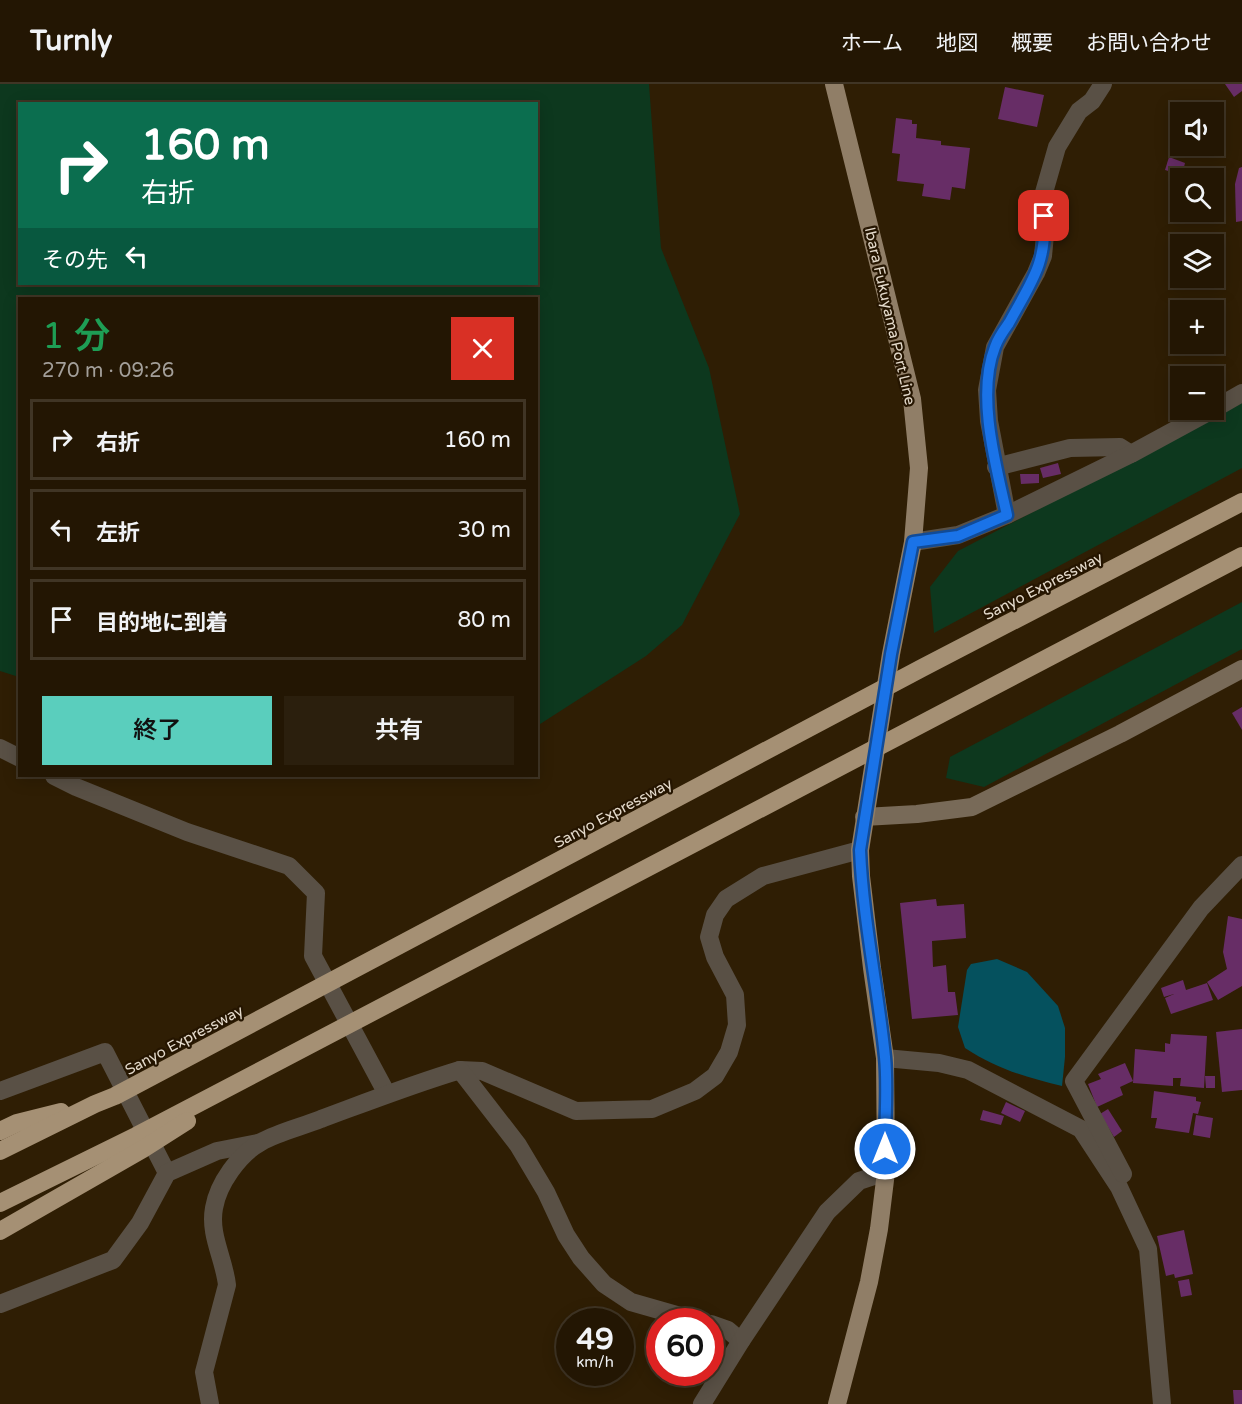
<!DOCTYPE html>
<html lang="ja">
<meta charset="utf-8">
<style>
body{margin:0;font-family:"Varela Round","Noto Sans JP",sans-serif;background:#2b1f0d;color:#f1f3f6;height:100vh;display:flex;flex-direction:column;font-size:22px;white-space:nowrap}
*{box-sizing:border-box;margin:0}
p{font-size:20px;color:#a39f9a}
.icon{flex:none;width:33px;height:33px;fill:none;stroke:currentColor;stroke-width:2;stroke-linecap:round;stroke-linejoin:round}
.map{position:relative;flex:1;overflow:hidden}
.drawer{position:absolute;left:18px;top:213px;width:520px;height:480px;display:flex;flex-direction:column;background:#231603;border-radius:0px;box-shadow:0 3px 15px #0003,0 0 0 2px #403525}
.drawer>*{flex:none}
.top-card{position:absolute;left:18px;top:18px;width:520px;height:183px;border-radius:0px;box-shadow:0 3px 15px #0003,0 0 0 2px #403525;background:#0b6e4f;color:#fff;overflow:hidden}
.buttons{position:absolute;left:1170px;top:18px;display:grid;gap:12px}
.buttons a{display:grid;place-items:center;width:54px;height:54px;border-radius:0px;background:#231603;box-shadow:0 3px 15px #0003,0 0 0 2px #403525;font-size:30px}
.speed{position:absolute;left:556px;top:1224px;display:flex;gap:12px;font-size:30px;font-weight:700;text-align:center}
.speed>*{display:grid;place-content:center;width:78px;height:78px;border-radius:50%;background:#231603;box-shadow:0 3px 15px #0003,0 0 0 2px #403525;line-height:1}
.speed small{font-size:15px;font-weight:400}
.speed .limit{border:9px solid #d22;background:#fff;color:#111}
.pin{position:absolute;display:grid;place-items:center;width:51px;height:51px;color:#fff;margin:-26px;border-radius:12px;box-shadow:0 3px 9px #0006}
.me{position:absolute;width:66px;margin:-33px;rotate:0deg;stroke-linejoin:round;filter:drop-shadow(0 0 4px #0008)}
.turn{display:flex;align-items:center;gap:21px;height:126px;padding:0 24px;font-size:27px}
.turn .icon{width:78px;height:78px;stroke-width:2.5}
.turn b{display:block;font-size:42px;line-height:51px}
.then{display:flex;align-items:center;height:57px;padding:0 24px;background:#0003;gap:12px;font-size:22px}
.round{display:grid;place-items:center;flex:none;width:63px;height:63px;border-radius:0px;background:#2b1f0d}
.overview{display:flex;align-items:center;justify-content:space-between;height:102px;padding:0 24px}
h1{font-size:36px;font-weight:600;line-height:45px;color:#1e9e55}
.cta{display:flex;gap:12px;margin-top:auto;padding:12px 24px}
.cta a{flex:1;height:69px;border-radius:0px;background:#5acebd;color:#111;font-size:24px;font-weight:600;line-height:69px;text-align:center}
.cta a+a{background:#2b1f0d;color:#f1f3f6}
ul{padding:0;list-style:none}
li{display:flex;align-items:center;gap:18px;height:81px;margin:0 12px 9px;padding:0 12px;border:3px solid #403525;border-radius:0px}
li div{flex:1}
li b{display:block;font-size:22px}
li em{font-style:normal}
header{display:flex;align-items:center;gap:36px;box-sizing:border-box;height:84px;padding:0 30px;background:#231603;border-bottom:2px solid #403525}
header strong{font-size:28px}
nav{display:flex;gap:33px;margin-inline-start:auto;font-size:21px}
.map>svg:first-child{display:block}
.green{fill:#0d381e;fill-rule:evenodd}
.water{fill:#05515e}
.building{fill:#672d66}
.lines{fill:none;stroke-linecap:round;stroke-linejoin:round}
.street{stroke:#595045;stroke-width:18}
.secondary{stroke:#786a58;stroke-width:18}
.primary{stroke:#907e67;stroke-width:18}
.highway{stroke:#a59074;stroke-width:18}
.route-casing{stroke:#114b97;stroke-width:15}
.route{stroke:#1a73e8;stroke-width:10}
.labels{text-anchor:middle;stroke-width:4.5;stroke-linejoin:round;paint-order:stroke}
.street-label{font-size:15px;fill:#e4dacb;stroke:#251500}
</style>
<header>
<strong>Turnly</strong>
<nav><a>ホーム</a><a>地図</a><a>概要</a><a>お問い合わせ</a></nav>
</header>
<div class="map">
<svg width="1242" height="1320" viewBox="0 0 1242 1320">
<rect width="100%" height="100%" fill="#2f1e04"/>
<!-- green -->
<g class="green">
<path d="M0,0H649L661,164L709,284L740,430L682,541L646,572L537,642V214H20L19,593L0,587ZM20,20H537V200H20Z"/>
<polygon points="1242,319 1242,384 934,549 930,503 958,467"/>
<polygon points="1242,518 1242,565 984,703 946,694 950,673"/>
</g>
<!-- water -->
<path class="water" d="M997,875L1027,888L1058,922L1065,944V973L1062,1002C1025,993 997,985 965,964L958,943L967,886L971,880Z"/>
<!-- building -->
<g class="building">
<polygon points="1225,0 1242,0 1242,7 1234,13"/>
<polygon points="1005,3 1044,11 1037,43 998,35"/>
<polygon points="896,34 912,36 912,40 917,40 916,54 941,57 941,61 970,64 965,105 952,103 950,116 922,112 924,100 897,97 900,70 892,69"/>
<polygon points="1173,58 1180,61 1177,72 1169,69"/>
<polygon points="1169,73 1185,79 1182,91 1165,86"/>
<polygon points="1242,83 1242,137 1236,138 1235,100 1239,84"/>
<polygon points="1058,379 1061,390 1043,394 1040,384"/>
<polygon points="1020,390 1039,390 1039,399 1021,400"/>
<polygon points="1242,623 1242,646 1232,629"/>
<polygon points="936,815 937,822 964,820 966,854 932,857 933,883 946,881 948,908 955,908 958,931 912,935 900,819"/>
<polygon points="1228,832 1242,835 1242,902 1218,916 1207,898 1227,885 1223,868"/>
<polygon points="1183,896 1186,906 1207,899 1213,916 1171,930 1165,914 1174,910 1164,913 1161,904"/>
<polygon points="1242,945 1242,1006 1222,1008 1216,948"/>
<polygon points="1171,950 1207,952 1204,1004 1180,1002 1181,994 1173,994 1173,1002 1133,999 1135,965 1165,968 1165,959 1170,960"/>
<polygon points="1125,979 1133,997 1120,1003 1123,1011 1097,1023 1088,1000 1101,995 1098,990"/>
<polygon points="1205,992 1215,992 1215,1004 1206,1004"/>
<polygon points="1154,1007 1196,1013 1196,1017 1201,1018 1198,1030 1193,1029 1189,1049 1155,1044 1157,1034 1151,1034"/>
<polygon points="1006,1018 1025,1027 1020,1038 1001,1029"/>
<polygon points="1108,1025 1122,1047 1114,1053 1100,1030"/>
<polygon points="983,1026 1004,1032 1001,1041 980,1036"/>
<polygon points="1196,1031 1213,1034 1210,1054 1193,1051"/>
<polygon points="1184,1146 1193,1190 1175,1194 1174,1190 1166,1192 1157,1152"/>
<polygon points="1189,1195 1192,1211 1181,1213 1178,1197"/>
<polygon points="1233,1306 1242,1306 1242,1320 1234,1320"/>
</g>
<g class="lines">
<!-- street -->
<g class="street">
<polyline points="1214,325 1242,309"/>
<polyline points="996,383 1070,364 1120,363 1131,370"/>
<polyline points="1007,431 989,337 987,306 995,263 1036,189 1043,172 1045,151 1043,112 1057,63 1079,27 1092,17 1103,0"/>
<polyline points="913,458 958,451 1007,431 1131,370 1212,326"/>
<polyline points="0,664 20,674"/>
<polyline points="54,692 76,703 187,748 289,782 316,809 313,872 387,1010"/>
<polyline points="885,974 939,979 968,986 1081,1045 1119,1103 1148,1165 1162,1320"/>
<polyline points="460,986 482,987 576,1027 652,1025 695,1007 715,992 729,968 737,941 735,911 715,873 709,853 715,831 726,815 763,792 860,766"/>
<polyline points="0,1007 105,968 167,1089"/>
<polyline points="1123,1090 1074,997 1201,824 1242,781"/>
<polyline points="0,1220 113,1176 140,1139 167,1089 217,1067 258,1059"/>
<polyline points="711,1240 728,1246 741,1257"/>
<path d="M210,1320L204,1288L227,1201C224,1174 209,1151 214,1124C218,1100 239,1070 261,1058C279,1048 301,1043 321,1035C367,1018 413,1000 460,986L518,1061L546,1108L566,1151L581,1174L604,1200L631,1218L701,1238"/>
<polyline points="702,1320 741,1257 827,1128 859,1097 886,1088"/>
</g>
<!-- secondary -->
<polyline class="secondary" points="864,733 917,730 972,723 1120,650 1242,585"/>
<!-- primary -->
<polyline class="primary" points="834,0 912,315 919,384 913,458 891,570 860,766 861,792 872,884 885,974 886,1088 879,1145 869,1198 837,1320"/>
<!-- highway -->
<g class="highway">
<polyline points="0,1047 17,1039 61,1028"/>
<polyline points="0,1067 95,1020 115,1012 922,584 1242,418"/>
<polyline points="0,1119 136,1052 1242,472"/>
<polyline points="0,1147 143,1065 187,1037"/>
</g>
</g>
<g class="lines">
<defs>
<path id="route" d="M885,1065C885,1035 888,1003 885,973C878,904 863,836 860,766L891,570L913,458L958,452L1007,431C996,382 976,311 995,263C998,254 1004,246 1009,239C1031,198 1047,180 1044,132"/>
</defs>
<!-- route casing -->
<use href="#route" class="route-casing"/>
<!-- route -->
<use href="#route" class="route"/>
</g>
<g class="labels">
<!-- street labels -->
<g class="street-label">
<text transform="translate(890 232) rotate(77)" y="5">Ibara Fukuyama Port Line</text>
<text transform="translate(1043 502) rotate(-27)" y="5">Sanyo Expressway</text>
<text transform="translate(613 729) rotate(-28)" y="5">Sanyo Expressway</text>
<text transform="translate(184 956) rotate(-28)" y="5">Sanyo Expressway</text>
</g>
</g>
</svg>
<div class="buttons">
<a><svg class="icon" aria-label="sound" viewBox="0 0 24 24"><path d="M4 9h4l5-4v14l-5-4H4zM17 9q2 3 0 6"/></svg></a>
<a><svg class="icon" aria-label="search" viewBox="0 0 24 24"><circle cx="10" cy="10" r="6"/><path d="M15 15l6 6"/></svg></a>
<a><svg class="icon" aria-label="layers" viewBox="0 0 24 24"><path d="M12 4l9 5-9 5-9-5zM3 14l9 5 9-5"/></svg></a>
<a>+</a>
<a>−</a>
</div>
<div class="speed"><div>49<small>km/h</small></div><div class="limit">60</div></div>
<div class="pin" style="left:1044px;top:132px;background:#d93025"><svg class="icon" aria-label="arrive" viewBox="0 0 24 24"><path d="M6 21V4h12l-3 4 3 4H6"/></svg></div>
<svg class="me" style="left:885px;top:1065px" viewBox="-20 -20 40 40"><circle r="17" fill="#1a73e8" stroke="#fff" stroke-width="3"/><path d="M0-11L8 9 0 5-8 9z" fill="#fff"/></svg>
<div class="top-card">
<div class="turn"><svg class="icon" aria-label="right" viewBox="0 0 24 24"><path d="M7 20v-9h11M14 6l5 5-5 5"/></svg><div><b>160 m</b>右折</div></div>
<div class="then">その先<svg class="icon" aria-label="left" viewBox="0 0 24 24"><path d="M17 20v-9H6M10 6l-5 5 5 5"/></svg></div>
</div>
<section class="drawer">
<div class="overview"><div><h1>1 分</h1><p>270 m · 09:26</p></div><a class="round" style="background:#d93025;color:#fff"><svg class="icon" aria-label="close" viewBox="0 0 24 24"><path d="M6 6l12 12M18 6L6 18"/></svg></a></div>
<ul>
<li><svg class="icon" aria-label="right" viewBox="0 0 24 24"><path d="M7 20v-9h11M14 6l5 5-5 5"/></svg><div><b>右折</b></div><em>160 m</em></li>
<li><svg class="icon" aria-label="left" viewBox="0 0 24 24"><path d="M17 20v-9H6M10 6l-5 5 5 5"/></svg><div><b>左折</b></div><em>30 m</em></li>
<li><svg class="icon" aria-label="arrive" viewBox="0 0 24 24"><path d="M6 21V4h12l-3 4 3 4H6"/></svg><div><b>目的地に到着</b></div><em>80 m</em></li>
</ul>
<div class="cta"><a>終了</a><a>共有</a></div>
</section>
</div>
